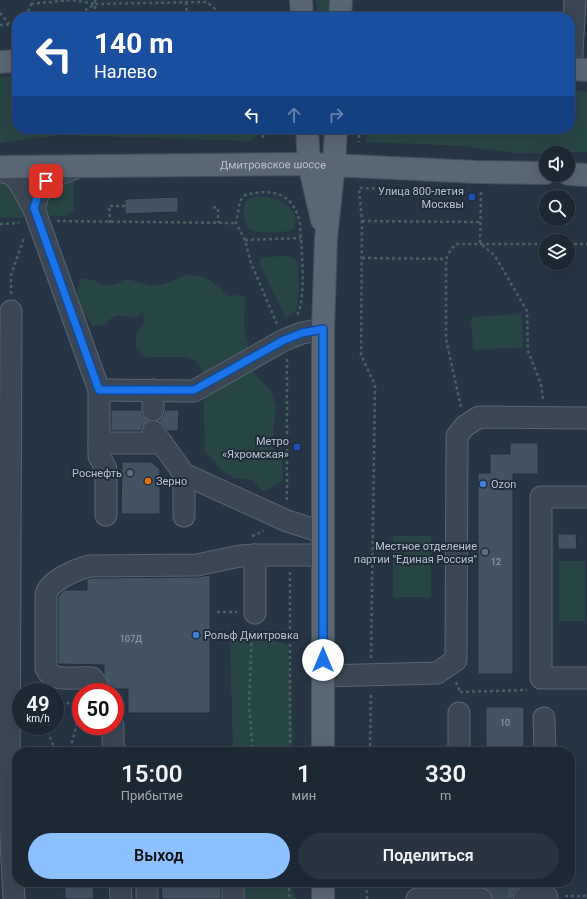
<!DOCTYPE html>
<html lang="ru">
<meta charset="utf-8">
<style>
body{margin:0;font-family:Roboto,sans-serif;background:#293440;color:#f1f3f6;height:100vh;display:flex;flex-direction:column;font-size:15px;white-space:nowrap}
*{box-sizing:border-box;margin:0}
p{font-size:13px;color:#a0a6ac}
.icon{flex:none;width:22px;height:22px;fill:none;stroke:currentColor;stroke-width:2;stroke-linecap:round;stroke-linejoin:round}
.map{position:relative;flex:1;overflow:hidden}
.sheet{position:absolute;left:12px;top:747px;width:563px;height:140px;display:flex;flex-direction:column;background:#1c2834;border-radius:16px;box-shadow:0 4px 16px #0002,0 0 0 1px #3a444f}
.sheet>*{flex:none}
.top-card{position:absolute;left:12px;top:12px;width:563px;height:122px;border-radius:16px;box-shadow:0 4px 16px #0002,0 0 0 1px #3a444f;background:#1a4fa0;color:#fff;overflow:hidden}
.tools{position:absolute;left:539px;top:146px;display:grid;gap:8px}
.tools a{display:grid;place-items:center;width:36px;height:36px;border-radius:50%;background:#1c2834;box-shadow:0 4px 16px #0002,0 0 0 1px #3a444f;font-size:20px}
.speed{position:absolute;left:12px;top:683px;display:flex;gap:8px;font-size:20px;font-weight:700;text-align:center}
.speed>*{display:grid;place-content:center;width:52px;height:52px;border-radius:50%;background:#1c2834;box-shadow:0 4px 16px #0002,0 0 0 1px #3a444f;line-height:1}
.speed small{font-size:10px;font-weight:400}
.speed .limit{border:6px solid #d22;background:#fff;color:#111}
.pin{position:absolute;display:grid;place-items:center;width:34px;height:34px;color:#fff;margin:-17px;border-radius:8px;box-shadow:0 2px 6px #0006}
.me{position:absolute;width:44px;margin:-22px;rotate:0deg;stroke-linejoin:round;filter:drop-shadow(0 0 3px #0008)}
.turn{display:flex;align-items:center;gap:14px;height:84px;padding:0 16px;font-size:18px}
.turn .icon{width:52px;height:52px;stroke-width:2.5}
.turn b{display:block;font-size:28px;line-height:34px}
.lanes{display:flex;align-items:center;height:38px;padding:0 16px;background:#0003;justify-content:center;gap:20px;direction:ltr}
.lanes .off{opacity:.35}
.eta{display:flex;justify-content:space-evenly;align-items:center;height:68px;text-align:center}
.eta b{font-size:24px;font-weight:600;line-height:28px}
.cta{display:flex;gap:8px;margin-top:auto;padding:8px 16px}
.cta a{flex:1;height:46px;border-radius:24px;background:#8dc0fe;color:#111;font-size:16px;font-weight:600;line-height:46px;text-align:center}
.cta a+a{background:#293440;color:#f1f3f6}
.map>svg:first-child{display:block}
.green{fill:#284546}
.building{fill:#425464;stroke:#212e3c}
.lines{fill:none;stroke-linecap:round;stroke-linejoin:round}
.minor-tunnel{stroke:#3c4a5a;stroke-width:21;stroke-dasharray:21 10;stroke-linecap:butt}
.minor-casing{stroke:#596572;stroke-width:23}
.major-casing{stroke:#44505e;stroke-width:24}
.path{stroke:#476162;stroke-width:2.5;stroke-dasharray:3 3;stroke-linecap:butt}
.minor{stroke:#3b4754;stroke-width:21}
.major{stroke:#596674;stroke-width:22}
.route-casing{stroke:#114b97;stroke-width:10}
.route{stroke:#1a73e8;stroke-width:7}
.transit-dot{fill:#1a4fb4;stroke:#1f2c3a;stroke-width:1.5}
.service-dot{fill:#5c6f8a;stroke:#1f2c3a;stroke-width:1.5}
.food-dot{fill:#e8710a;stroke:#1f2c3a;stroke-width:1.5}
.shop-dot{fill:#3f7fe0;stroke:#1f2c3a;stroke-width:1.5}
.labels{text-anchor:middle;stroke-width:4;stroke-linejoin:round;paint-order:stroke}
.number-label{font-size:9px;fill:#9aa6b4}
.street-label{font-size:11px;fill:#b8c2ce;stroke:#1f2c3a}
.poi-label{font-size:11px;fill:#b8c2ce;stroke:#1f2c3a;text-anchor:end}
</style>
<div class="map">
<svg width="587" height="899" viewBox="0 0 587 899">
<rect width="100%" height="100%" fill="#263545"/>
<!-- green -->
<g class="green">
<polygon points="316,0 334,0 333,17 317,17"/>
<polygon points="17,76 17,129 255,129 255,138 249,141 59,135 0,143 0,77"/>
<polygon points="570,90 587,92 587,152 514,153 464,146 366,142 365,129 570,129"/>
<polygon points="0,175 10,180 28,217 0,218"/>
<polygon points="74,180 74,210 66,216 46,216 43,208 44,190 59,181"/>
<path d="M252,197C270,196 289,199 296,218L294,228L290,231C270,232 242,240 244,210C244,204 246,200 252,197Z"/>
<polygon points="289,256 297,261 299,292 296,311 286,318 259,263 261,258 264,257"/>
<path d="M186,275C208,275 213,282 227,296L241,295L245,298L244,327L255,374L271,391L276,407L272,446L282,460L283,480L264,492L252,480L234,478L217,467L215,461L205,453L203,373L199,364L193,359L185,357H146L136,348V335L144,323L143,312L135,318C119,315 115,312 105,325L93,326C79,306 75,303 80,279L93,280L104,286L116,284L127,279L152,286L164,284Z"/>
<polygon points="521,314 523,347 473,350 471,317"/>
<rect x="393" y="536" width="38" height="61"/>
<rect x="559" y="561" width="26" height="60"/>
<polygon points="230,636 264,638 288,645 293,743 280,752 233,751"/>
<polygon points="244,882 290,882 296,899 244,899"/>
</g>
<!-- building -->
<g class="building">
<polygon points="178,197 178,212 125,214 125,199"/>
<polygon points="111,410 141,410 143,416 148,421 142,426 141,431 111,431"/>
<polygon points="165,410 179,410 178,431 168,431 159,421 163,416"/>
<polygon points="510,443 538,443 538,474 513,474 513,674 478,674 478,473 490,473 490,454 510,454"/>
<polygon points="122,462 151,462 160,469 160,514 121,514"/>
<polygon points="558,534 576,534 577,549 558,549"/>
<polygon points="210,575 210,713 128,713 128,689 110,689 104,674 104,665 58,664 58,597 64,590 87,590 87,579 92,578 197,577"/>
<rect x="486" y="707" width="38" height="45"/>
<polygon points="64,882 93,882 94,899 65,899"/>
<polygon points="161,882 221,882 221,899 162,899"/>
<polygon points="485,882 524,882 524,886 518,888 514,892 512,899 493,899 491,893 485,888"/>
</g>
<g class="lines">
<!-- minor-tunnel -->
<polyline class="minor-tunnel" points="487,899 524,898"/>
<defs>
<g id="minor">
<polyline points="571,69 575,0"/>
<polyline points="0,171 11,174 18,180 34,209 99,390 99,456 106,469 106,515"/>
<path d="M34,209C42,177 50,178 78,167"/>
<polyline points="11,311 9,800 14,899"/>
<polyline points="99,390 194,391 284,340 302,333 323,329"/>
<polyline points="153,410 153,390"/>
<polyline points="153,431 184,474 287,521 322,532"/>
<polyline points="99,443 162,443"/>
<polyline points="587,497 541,497 541,678 587,678"/>
<polyline points="184,516 184,474"/>
<polyline points="255,613 255,555 322,555"/>
<polyline points="323,676 437,673 456,660 457,436 465,426 479,417 587,418"/>
<path d="M98,692L97,684L92,678C78,676 52,684 46,668V595C48,581 77,569 90,566L197,565L240,556L255,555"/>
<polyline points="544,718 545,752"/>
<polyline points="113,726 113,746 116,752"/>
<polyline points="459,752 459,713"/>
<polyline points="120,882 121,899"/>
<polyline points="233,882 233,899"/>
<polyline points="524,898 547,897 547,899"/>
<polyline points="147,899 147,882"/>
<polyline points="417,899 481,899"/>
</g>
<g id="major">
<polyline points="301,0 302,17"/>
<polyline points="340,17 341,0"/>
<polyline points="0,62 17,61"/>
<polyline points="570,69 587,70"/>
<polyline points="307,129 309,164 322,220"/>
<path id="s1" d="M0,167L309,164L477,172L546,173"/>
<polyline points="568,174 587,175"/>
<polyline points="323,752 323,329 326,238 334,164 336,129"/>
<polyline points="323,882 323,899"/>
</g>
</defs>
<!-- minor casing -->
<use href="#minor" class="minor-casing"/>
<!-- major casing -->
<use href="#major" class="major-casing"/>
<!-- path -->
<g class="path">
<polyline points="73,0 94,4"/>
<polyline points="95,0 95,17"/>
<polyline points="186,2 187,17"/>
<polyline points="31,4 71,0"/>
<polyline points="0,13 9,24"/>
<polyline points="26,17 33,0"/>
<polyline points="75,17 95,4 207,2 224,17"/>
<polyline points="0,25 17,24"/>
<polyline points="263,129 263,139"/>
<polyline points="359,129 359,142"/>
<polyline points="481,192 480,243 495,256 527,311 528,351 541,384 543,399"/>
<polyline points="213,207 218,208 218,223"/>
<polyline points="57,221 236,223"/>
<polyline points="362,221 480,222"/>
<polyline points="110,223 109,206 125,206"/>
<polyline points="0,224 19,223"/>
<polyline points="245,240 301,238"/>
<polyline points="568,244 587,244"/>
<polyline points="362,258 446,259"/>
<polyline points="11,294 11,275 24,238"/>
<path d="M277,324L251,263L245,240L236,223L240,201L245,195C273,188 294,193 300,224C301,246 307,297 297,315"/>
<polyline points="461,407 446,339 446,259 450,251 456,244 546,244"/>
<polyline points="287,500 287,359"/>
<polyline points="252,536 264,531"/>
<polyline points="290,572 290,752"/>
<polyline points="217,612 237,612"/>
<polyline points="252,631 249,705 253,752"/>
<polyline points="371,658 375,385 361,355 362,221 359,188 420,190"/>
<polyline points="456,682 460,692"/>
<polyline points="460,692 527,690"/>
<path d="M55,703L66,702C86,712 72,735 70,752"/>
<polyline points="45,726 56,752"/>
<polyline points="370,752 371,693"/>
<polyline points="289,882 289,899"/>
<polyline points="565,896 587,896"/>
<polyline points="367,899 367,882"/>
</g>
<!-- minor -->
<use href="#minor" class="minor"/>
<!-- major -->
<use href="#major" class="major"/>
</g>
<g class="lines">
<defs>
<polyline id="route" points="46,181 38,195 34,208 99,390 194,390 284,340 302,333 323,329 323,660"/>
</defs>
<!-- route casing -->
<use href="#route" class="route-casing"/>
<!-- route -->
<use href="#route" class="route"/>
</g>
<!-- markers -->
<g class="transit-dot">
<rect x="468" y="193" width="8" height="8" rx="2"/>
<rect x="293" y="443" width="8" height="8" rx="2"/>
</g>
<g class="service-dot">
<circle cx="130" cy="473" r="4"/>
<circle cx="485" cy="552" r="4"/>
</g>
<circle class="food-dot" cx="148" cy="481" r="4"/>
<g class="shop-dot">
<circle cx="483" cy="484" r="4"/>
<circle cx="196" cy="635" r="4"/>
</g>
<g class="labels">
<!-- number labels -->
<g class="number-label">
<text x="496" y="565">12</text>
<text x="131" y="642">107Д</text>
<text x="505" y="726">10</text>
</g>
<!-- street labels -->
<g class="street-label">
<text dy="4" stroke="none"><textPath href="#s1" startOffset="273">Дмитровское шоссе</textPath></text>
</g>
<!-- poi labels -->
<g class="poi-label">
<text x="464" y="195">Улица 800-летия<tspan x="464" dy="13">Москвы</tspan></text>
<text x="289" y="445">Метро<tspan x="289" dy="13">«Яхромская»</tspan></text>
<text x="122" y="477">Роснефть</text>
<text x="156" y="485" text-anchor="start">Зерно</text>
<text x="491" y="488" text-anchor="start">Ozon</text>
<text x="477" y="550">Местное отделение<tspan x="477" dy="13">партии "Единая Россия"</tspan></text>
<text x="204" y="639" text-anchor="start">Рольф Дмитровка</text>
</g>
</g>
</svg>
<div class="tools">
<a><svg class="icon" aria-label="sound" viewBox="0 0 24 24"><path d="M4 9h4l5-4v14l-5-4H4zM17 9q2 3 0 6"/></svg></a>
<a><svg class="icon" aria-label="search" viewBox="0 0 24 24"><circle cx="10" cy="10" r="6"/><path d="M15 15l6 6"/></svg></a>
<a><svg class="icon" aria-label="layers" viewBox="0 0 24 24"><path d="M12 4l9 5-9 5-9-5zM3 14l9 5 9-5"/></svg></a>
</div>
<div class="speed"><div>49<small>km/h</small></div><div class="limit">50</div></div>
<div class="pin" style="left:46px;top:181px;background:#d93025"><svg class="icon" aria-label="arrive" viewBox="0 0 24 24"><path d="M6 21V4h12l-3 4 3 4H6"/></svg></div>
<svg class="me" style="left:323px;top:660px" viewBox="-20 -20 40 40"><circle r="19" fill="#fff"/><path d="M0-13L10 11 0 6-10 11z" fill="#1a73e8"/></svg>
<div class="top-card">
<div class="turn"><svg class="icon" aria-label="left" viewBox="0 0 24 24"><path d="M17 20v-9H6M10 6l-5 5 5 5"/></svg><div><b>140 m</b>Налево</div></div>
<div class="lanes"><svg class="icon" aria-label="left" viewBox="0 0 24 24"><path d="M17 20v-9H6M10 6l-5 5 5 5"/></svg><svg class="icon off" aria-label="ahead" viewBox="0 0 24 24"><path d="M12 20V5M6 11l6-6 6 6"/></svg><svg class="icon off" aria-label="right" viewBox="0 0 24 24"><path d="M7 20v-9h11M14 6l5 5-5 5"/></svg></div>
</div>
<section class="sheet">
<div class="eta">
<div><b>15:00</b><p>Прибытие</p></div>
<div><b>1</b><p>мин</p></div>
<div><b>330</b><p>m</p></div>
</div>
<div class="cta"><a>Выход</a><a>Поделиться</a></div>
</section>
</div>
